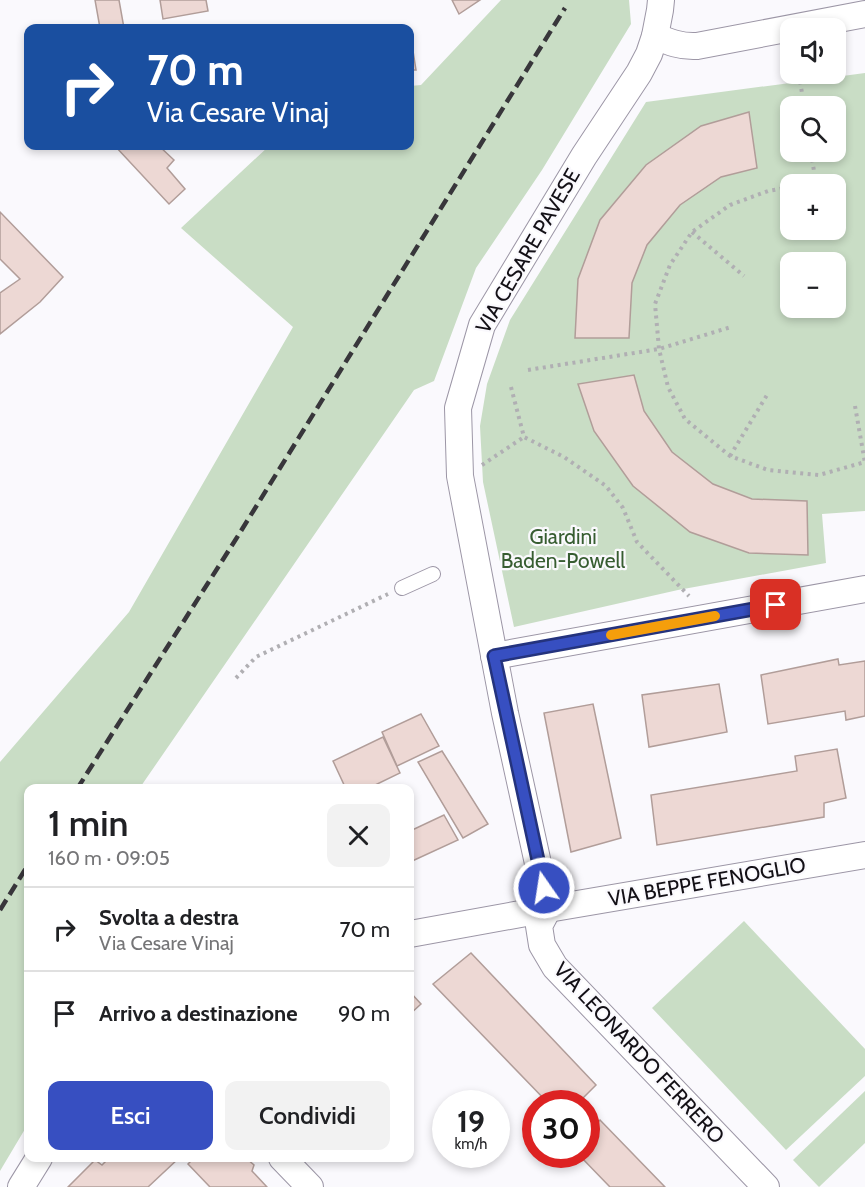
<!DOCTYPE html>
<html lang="it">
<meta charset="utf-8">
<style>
body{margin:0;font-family:Cabin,sans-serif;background:#f2f2f2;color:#202124;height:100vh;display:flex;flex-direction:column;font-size:22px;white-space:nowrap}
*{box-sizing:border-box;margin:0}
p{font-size:20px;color:#757577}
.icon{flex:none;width:33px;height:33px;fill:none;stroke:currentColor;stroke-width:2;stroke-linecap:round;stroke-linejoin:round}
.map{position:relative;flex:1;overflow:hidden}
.details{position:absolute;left:24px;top:784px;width:390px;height:378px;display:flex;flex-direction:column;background:#fff;border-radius:12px;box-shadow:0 3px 9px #0003}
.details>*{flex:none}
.top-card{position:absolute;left:24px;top:24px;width:390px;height:126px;border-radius:12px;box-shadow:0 3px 9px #0003;background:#1a4fa0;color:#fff;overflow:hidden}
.buttons{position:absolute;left:780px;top:18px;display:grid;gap:12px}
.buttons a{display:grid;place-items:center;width:66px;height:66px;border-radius:12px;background:#fff;box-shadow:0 3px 9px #0003;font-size:30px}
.speed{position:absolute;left:432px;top:1090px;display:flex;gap:12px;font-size:30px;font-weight:700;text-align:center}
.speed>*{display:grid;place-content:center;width:78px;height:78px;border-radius:50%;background:#fff;box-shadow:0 3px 9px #0003;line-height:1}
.speed small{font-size:15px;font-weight:400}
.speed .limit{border:9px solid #d22;background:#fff;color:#111}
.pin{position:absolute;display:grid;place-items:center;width:51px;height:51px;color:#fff;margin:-26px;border-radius:12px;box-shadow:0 3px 9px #0006}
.me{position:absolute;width:66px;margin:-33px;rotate:347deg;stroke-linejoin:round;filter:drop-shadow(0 0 4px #0008)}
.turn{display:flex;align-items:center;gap:21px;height:126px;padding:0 24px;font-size:27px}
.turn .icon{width:78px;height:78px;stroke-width:2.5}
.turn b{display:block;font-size:42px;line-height:51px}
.round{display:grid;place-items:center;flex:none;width:63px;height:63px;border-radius:12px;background:#f2f2f2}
.headline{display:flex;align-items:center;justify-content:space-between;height:102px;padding:0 24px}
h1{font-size:36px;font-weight:600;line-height:45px}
.primary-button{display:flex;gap:12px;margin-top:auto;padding:12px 24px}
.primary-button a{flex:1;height:69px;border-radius:12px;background:#374fc1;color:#fff;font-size:24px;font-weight:600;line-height:69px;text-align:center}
.primary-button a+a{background:#f2f2f2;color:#202124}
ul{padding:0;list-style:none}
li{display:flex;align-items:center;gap:18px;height:84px;padding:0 24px;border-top:2px solid #e0e0e0}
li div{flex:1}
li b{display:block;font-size:22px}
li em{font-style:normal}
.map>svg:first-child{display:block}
.green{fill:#c9ddc5;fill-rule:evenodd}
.building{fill:#edd8d4;stroke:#b19d99;stroke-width:1.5}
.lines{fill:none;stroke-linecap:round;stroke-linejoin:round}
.service-casing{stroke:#9c96a6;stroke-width:16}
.minor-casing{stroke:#9c96a6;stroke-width:28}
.path{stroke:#b0afb3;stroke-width:4;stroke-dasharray:3 4.5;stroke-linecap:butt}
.service{stroke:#fff;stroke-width:14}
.minor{stroke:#fff;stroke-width:26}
.rail{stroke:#38363b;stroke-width:4.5;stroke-dasharray:12 6;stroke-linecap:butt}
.route-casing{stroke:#24337d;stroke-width:15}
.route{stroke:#374fc1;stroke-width:10}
.slow{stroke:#f59e0b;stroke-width:10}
.labels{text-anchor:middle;stroke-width:4.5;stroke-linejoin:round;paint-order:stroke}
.street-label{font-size:21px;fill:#131016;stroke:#faf9fd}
.park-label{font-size:21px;fill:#375d31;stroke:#faf9fd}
</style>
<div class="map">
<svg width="865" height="1187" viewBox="0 0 865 1187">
<rect width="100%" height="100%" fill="#faf9fd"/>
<!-- green -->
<g class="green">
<polygon points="501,0 629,0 631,24 542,170 476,268 434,381 414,390 139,789 28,789 28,1124 0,1171 0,762 129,612 293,327 181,228 269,146 410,146 410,86 421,85"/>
<path d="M865,73V511L822,514L826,563L678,590L514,627L483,482L480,426L487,384L510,320L646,102ZM790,106H836V152H790ZM790,184H836V230H790ZM790,262H836V308H790Z"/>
<polygon points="744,921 865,1049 865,1076 786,1150 652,1008"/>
<polygon points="865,1091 865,1143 819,1187 793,1160"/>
</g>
<!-- building -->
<g class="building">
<polygon points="95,0 119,0 124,28 100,28"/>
<polygon points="160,0 206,0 208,11 163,19"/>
<polygon points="452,0 480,0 459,14"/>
<polygon points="410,32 416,70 410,70"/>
<polygon points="749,112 757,168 721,177 680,205 647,245 632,283 629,338 575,338 578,279 600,220 646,165 701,126"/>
<polygon points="115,146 159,146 174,160 167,168 185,189 169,204"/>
<polygon points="0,212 63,277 40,302 0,334 0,293 20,279 0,259"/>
<polygon points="634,375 644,411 672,452 713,484 752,499 807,501 808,555 749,553 690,532 633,486 594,431 578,384"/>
<polygon points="838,659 839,665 865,661 865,716 846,720 845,711 768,724 761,675"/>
<polygon points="719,684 727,732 649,747 642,695"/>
<polygon points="593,704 621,838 571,852 544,713"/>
<polygon points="421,714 439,746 397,766 382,732"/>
<polygon points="383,737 400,773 367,789 346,789 333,761"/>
<polygon points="837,749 846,798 824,803 824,817 657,845 651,795 797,771 795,756"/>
<polygon points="442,751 488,824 463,838 418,762"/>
<polygon points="444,815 458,840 410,862 410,831"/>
<polygon points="471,953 596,1085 577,1104 549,1104 433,984"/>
<polygon points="410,992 421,1004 410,1014"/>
<polygon points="600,1120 665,1187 610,1187 579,1155 586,1155 586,1133"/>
<polygon points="109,1158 179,1158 148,1187 68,1187 95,1160 102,1165"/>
<polygon points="194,1158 246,1158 254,1165 252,1171 267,1187 210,1187 188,1164"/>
</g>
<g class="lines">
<defs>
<polyline id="service" points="402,588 433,574"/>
<g id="minor">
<path d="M655,36C669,42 681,47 697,46L865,14"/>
<polyline points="494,656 865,589"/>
<polyline points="548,909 505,713 460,476 458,408 482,325 584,156 639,73 649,54 655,36 660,10 661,0"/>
<polyline points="548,909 539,926 542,945 555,967 766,1187"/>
<polyline points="410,934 548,909 865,855"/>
<polyline points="282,1158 310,1187"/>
<polyline points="21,1187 39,1158"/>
</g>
</defs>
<!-- service casing -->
<use href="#service" class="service-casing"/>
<!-- minor casing -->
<use href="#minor" class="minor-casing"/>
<!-- path -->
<g class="path">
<polyline points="799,74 804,106"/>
<polyline points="811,152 816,184"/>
<polyline points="803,184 816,182"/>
<polyline points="790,187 768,191 730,205 692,232 670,265 655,304 659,349 668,387 685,419 730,456 768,470 819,475 865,462"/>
<polyline points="822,230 823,234"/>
<polyline points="692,232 744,276"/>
<polyline points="528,370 659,349 731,327"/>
<polyline points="511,387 524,437 564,457 606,486 623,508 637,542 689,596"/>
<polyline points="855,406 865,463"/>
<polyline points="730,456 767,395"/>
<polyline points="482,465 524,437"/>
<polyline points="236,678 256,657 388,594"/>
</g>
<!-- service -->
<use href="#service" class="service"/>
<!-- minor -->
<use href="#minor" class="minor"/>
<!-- rail -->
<g class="rail">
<polyline points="77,789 236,539 565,8"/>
<polyline points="0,910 28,865"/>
</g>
</g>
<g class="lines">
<defs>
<polyline id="route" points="544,888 494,656 776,605"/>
</defs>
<!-- route casing -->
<use href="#route" class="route-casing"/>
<!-- route -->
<use href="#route" class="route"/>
<!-- slow -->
<polyline class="slow" points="611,635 715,616"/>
</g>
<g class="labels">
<!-- street labels -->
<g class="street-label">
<text transform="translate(528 251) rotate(-60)" y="7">VIA CESARE PAVESE</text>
<text transform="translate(707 882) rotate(-10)" y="7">VIA BEPPE FENOGLIO</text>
<text transform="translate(639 1053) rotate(47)" y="7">VIA LEONARDO FERRERO</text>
</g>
<!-- park labels -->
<g class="park-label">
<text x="563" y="544">Giardini<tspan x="563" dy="24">Baden-Powell</tspan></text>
</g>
</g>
</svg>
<div class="buttons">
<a><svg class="icon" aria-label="sound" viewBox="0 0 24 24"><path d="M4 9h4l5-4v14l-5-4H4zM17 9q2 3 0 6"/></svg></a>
<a><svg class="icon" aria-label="search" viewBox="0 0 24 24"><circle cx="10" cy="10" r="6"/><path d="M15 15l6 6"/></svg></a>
<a>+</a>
<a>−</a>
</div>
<div class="speed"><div>19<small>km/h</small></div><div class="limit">30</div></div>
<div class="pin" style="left:776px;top:605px;background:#d93025"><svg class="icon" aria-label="arrive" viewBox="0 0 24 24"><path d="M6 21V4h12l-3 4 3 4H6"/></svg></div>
<svg class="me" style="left:544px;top:888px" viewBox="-20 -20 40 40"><circle r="17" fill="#374fc1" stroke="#fff" stroke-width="3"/><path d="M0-11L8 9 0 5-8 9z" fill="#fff"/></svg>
<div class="top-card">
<div class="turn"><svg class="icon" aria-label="right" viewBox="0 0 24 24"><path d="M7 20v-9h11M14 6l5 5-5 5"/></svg><div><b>70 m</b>Via Cesare Vinaj</div></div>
</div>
<section class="details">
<div class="headline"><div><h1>1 min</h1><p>160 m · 09:05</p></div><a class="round"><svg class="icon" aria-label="close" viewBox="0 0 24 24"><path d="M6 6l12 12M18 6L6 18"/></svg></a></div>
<ul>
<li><svg class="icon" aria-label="right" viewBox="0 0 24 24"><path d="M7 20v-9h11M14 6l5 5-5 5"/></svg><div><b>Svolta a destra</b><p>Via Cesare Vinaj</p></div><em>70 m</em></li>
<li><svg class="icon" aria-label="arrive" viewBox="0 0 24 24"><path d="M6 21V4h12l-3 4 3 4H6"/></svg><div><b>Arrivo a destinazione</b></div><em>90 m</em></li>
</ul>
<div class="primary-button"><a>Esci</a><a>Condividi</a></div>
</section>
</div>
